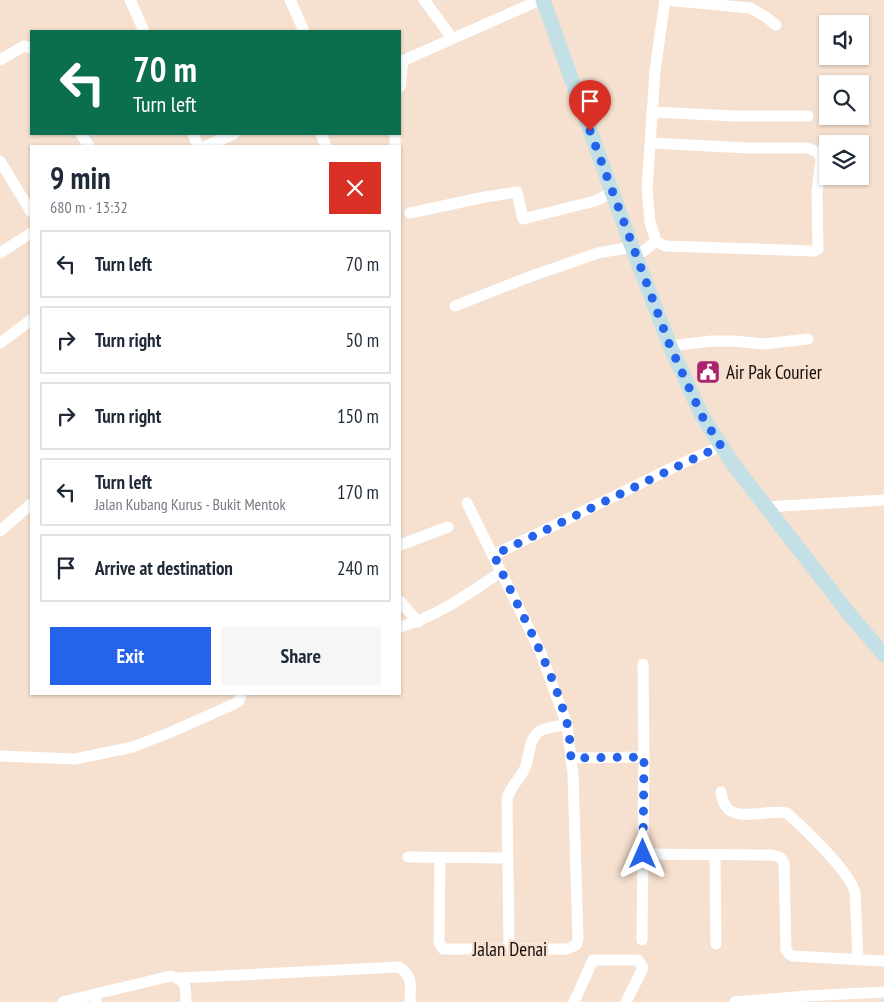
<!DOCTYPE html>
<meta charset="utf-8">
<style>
body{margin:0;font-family:"PT Sans Narrow",sans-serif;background:#f6f6f7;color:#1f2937;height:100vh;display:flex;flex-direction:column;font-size:19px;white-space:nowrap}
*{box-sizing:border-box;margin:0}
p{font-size:16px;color:#747a83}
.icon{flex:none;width:28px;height:28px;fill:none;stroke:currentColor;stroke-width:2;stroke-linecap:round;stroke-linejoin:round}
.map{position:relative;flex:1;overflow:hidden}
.drawer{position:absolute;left:30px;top:145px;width:371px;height:550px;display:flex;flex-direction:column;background:#fff;border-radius:0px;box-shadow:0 1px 4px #0004}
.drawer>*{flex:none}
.guide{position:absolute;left:30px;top:30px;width:371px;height:105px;border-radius:0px;box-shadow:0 1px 4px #0004;background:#0b6e4f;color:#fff;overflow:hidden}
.fabs{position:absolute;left:819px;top:15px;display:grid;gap:10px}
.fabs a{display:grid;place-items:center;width:50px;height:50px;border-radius:0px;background:#fff;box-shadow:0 1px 4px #0004;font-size:25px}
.pin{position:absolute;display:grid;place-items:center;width:42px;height:42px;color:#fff;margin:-51px -21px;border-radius:50% 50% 50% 0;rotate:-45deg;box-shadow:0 0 5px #0007}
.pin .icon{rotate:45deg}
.me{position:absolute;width:55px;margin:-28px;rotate:0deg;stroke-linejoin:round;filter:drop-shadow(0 0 4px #0008)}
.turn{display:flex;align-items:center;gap:18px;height:105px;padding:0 20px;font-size:22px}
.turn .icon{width:65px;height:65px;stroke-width:2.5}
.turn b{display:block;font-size:35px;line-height:42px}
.round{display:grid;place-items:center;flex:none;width:52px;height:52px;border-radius:0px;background:#f6f6f7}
.headline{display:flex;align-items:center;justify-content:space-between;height:85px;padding:0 20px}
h1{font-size:30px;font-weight:700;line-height:38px}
.action{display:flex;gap:10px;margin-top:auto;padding:10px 20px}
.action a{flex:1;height:58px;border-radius:0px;background:#2563eb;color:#fff;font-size:20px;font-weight:700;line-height:58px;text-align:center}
.action a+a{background:#f6f6f7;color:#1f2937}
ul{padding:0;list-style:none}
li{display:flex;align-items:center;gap:15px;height:68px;margin:0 10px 8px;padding:0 10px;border:2px solid #e0e1e3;border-radius:0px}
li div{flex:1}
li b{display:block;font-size:19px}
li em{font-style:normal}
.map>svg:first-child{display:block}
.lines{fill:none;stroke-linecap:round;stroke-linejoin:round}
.minor{stroke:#fff;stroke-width:11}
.secondary{stroke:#c2e0e5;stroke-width:15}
.route{stroke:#2563eb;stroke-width:9;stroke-dasharray:0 16.2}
.labels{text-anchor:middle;stroke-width:5;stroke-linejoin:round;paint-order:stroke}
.poi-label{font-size:19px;fill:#140d07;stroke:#f6e0cf;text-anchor:start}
.street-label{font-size:19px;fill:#140d07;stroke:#f6e0cf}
</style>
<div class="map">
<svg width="884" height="1002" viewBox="0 0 884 1002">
<rect width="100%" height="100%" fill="#f6e0cf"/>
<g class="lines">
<!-- minor -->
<g class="minor">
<polyline points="130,0 144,31"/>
<polyline points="290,0 304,31"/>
<polyline points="424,0 452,38"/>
<polyline points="665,0 750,8 766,17 776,25"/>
<polyline points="0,60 24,46 31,48"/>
<polyline points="400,62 540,0"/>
<polyline points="400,87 403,60"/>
<polyline points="652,112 735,116 808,116"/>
<polyline points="81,134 89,146"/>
<polyline points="193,134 198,146"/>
<polyline points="321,134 326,146"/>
<polyline points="650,143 748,148 808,148 818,152 821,159 817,193 818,249 814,251 665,246 656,241 650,222 647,189 655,71 665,0"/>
<polyline points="206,146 234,134"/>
<polyline points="395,146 395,134"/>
<polyline points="0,161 31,212"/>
<polyline points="410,213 485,197 517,192 523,219 595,201 612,193"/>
<polyline points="0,253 31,233"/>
<polyline points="636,257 656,241"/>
<polyline points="455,306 529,277 598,253 632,247"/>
<polyline points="0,343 31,320"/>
<polyline points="670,346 711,341 734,341 763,344 808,339"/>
<polyline points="766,507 884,500"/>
<polyline points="0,531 31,504"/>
<polyline points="400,545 448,527"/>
<polyline points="494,555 674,467 721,446"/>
<polyline points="400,601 418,622"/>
<path d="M400,627C438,616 468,594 501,572"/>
<polyline points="0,756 75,759 133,747 171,732 232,705 239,701 241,694"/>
<polyline points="571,758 644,757"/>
<path d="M721,792C722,798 723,805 729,810C742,820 771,809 787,813C805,829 849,871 855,892L858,960"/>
<polyline points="643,854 772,855 780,857 784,863 786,950 789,954 793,956 884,961"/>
<polyline points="715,854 716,944"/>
<polyline points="408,857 508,858"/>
<polyline points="440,858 439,942 443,949 567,949 576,945 578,939 573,774 567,725 540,651 467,503"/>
<polyline points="642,940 644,757 643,664"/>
<path d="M509,949L507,799C510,787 520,779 525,768C530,756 528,739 540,731C546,727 560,726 567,725"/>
<path d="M179,978L399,967C414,977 410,986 410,1002"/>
<polyline points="63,1002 95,994"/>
<path d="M96,1002L95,994L171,976C188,981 185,986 186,1002"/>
<polyline points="574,1002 593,960 638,960 643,968 626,1002"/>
<polyline points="735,1002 806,996 884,992"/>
</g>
<!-- secondary -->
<polyline class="secondary" points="543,0 632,247 670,346 702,416 733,464 850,615 884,655"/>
</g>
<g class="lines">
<!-- route -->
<path class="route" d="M590,131L670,346L702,416L721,446L674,468L494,555C519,611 551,664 567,723C570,734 570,747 571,758L644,757L643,854"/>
</g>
<!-- icons -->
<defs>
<symbol id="civic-square" viewBox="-11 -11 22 22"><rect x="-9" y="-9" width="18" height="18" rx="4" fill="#a9246d" stroke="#f6e0cf"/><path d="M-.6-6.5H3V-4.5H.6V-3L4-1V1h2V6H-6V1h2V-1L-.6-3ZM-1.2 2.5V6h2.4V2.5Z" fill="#fff"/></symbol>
</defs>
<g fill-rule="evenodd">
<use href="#civic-square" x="694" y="358" width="28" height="28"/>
</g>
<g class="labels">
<!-- poi labels -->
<g class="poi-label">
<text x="726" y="379">Air Pak Courier</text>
</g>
<!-- street labels -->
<g class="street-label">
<text x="510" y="956">Jalan Denai</text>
</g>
</g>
</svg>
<div class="fabs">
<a><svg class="icon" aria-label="sound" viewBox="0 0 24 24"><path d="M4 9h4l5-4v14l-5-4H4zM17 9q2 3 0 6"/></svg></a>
<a><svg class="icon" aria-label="search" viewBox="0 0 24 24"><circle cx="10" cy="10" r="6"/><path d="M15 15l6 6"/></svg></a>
<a><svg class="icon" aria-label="layers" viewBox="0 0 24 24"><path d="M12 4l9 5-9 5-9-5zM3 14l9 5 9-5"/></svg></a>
</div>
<div class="pin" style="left:590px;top:131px;background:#d93025"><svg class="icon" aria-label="arrive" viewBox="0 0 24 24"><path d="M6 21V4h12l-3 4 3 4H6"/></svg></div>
<svg class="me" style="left:643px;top:854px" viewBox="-20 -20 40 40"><path d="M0-17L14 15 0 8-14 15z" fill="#2563eb" stroke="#fff" stroke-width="4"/></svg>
<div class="guide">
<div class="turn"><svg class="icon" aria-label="left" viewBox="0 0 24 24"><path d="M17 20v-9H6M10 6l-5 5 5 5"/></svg><div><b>70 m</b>Turn left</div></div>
</div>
<section class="drawer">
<div class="headline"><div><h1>9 min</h1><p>680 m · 13:32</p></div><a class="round" style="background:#d93025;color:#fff"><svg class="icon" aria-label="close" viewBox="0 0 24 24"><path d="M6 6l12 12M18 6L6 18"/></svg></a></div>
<ul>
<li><svg class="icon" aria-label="left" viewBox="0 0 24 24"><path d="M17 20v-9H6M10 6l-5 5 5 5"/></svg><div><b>Turn left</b></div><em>70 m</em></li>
<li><svg class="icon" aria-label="right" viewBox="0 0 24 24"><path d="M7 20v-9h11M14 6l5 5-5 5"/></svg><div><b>Turn right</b></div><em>50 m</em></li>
<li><svg class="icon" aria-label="right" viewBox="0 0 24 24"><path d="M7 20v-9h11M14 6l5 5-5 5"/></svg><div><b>Turn right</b></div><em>150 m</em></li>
<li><svg class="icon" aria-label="left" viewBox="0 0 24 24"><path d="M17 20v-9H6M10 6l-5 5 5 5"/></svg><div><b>Turn left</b><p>Jalan Kubang Kurus - Bukit Mentok</p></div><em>170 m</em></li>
<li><svg class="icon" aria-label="arrive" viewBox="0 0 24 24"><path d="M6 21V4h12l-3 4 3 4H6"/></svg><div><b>Arrive at destination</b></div><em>240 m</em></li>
</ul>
<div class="action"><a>Exit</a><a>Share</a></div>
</section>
</div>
